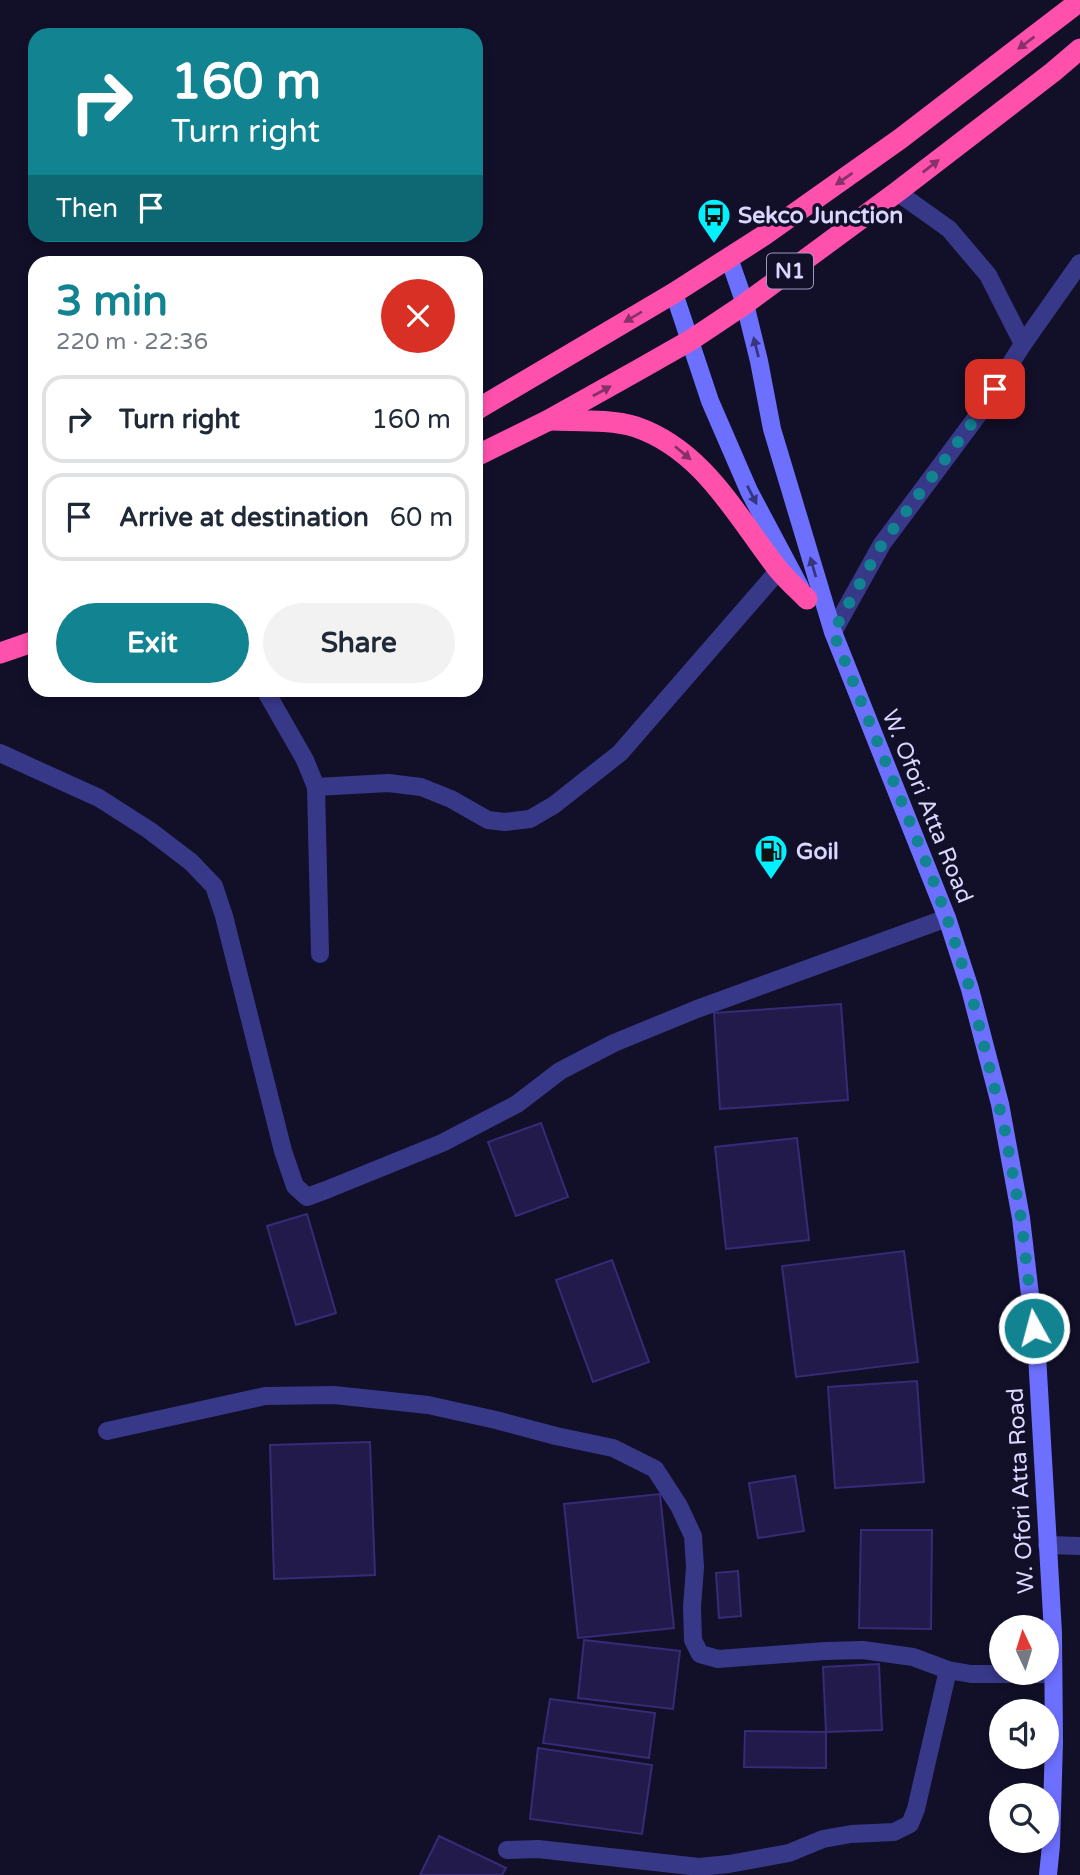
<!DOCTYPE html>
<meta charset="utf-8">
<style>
body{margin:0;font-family:"Varela Round",sans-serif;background:#f2f2f3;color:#1f2937;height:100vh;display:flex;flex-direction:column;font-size:26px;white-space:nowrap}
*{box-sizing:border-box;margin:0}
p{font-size:23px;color:#747a83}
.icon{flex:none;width:38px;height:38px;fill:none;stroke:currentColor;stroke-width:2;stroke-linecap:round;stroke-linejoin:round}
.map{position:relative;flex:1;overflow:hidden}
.details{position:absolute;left:28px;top:256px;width:455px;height:441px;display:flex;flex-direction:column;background:#fff;border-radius:21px;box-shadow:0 4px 10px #0003}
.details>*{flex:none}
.hud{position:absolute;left:28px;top:28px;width:455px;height:214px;border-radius:21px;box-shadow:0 4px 10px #0003;background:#128391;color:#fff;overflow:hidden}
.needle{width:46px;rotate:356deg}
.fabs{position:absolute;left:989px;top:1615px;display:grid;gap:14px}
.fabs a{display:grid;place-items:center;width:70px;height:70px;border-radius:50%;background:#fff;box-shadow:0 4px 10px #0003;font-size:35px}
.pin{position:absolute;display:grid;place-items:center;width:60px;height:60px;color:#fff;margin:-30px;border-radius:14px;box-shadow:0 4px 10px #0006}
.me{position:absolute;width:77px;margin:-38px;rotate:353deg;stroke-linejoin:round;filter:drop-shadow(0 0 5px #0008)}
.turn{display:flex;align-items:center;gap:24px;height:147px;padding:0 28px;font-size:32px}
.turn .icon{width:91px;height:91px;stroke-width:2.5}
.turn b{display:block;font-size:49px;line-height:60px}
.then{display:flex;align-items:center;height:66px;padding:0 28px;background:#0003;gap:14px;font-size:26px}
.round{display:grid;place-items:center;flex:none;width:74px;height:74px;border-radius:37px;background:#f2f2f3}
.head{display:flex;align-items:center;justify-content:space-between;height:119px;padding:0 28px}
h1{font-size:42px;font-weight:700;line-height:52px;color:#128391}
.button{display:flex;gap:14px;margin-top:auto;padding:14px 28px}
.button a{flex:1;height:80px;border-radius:42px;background:#128391;color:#fff;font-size:28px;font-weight:700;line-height:80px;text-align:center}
.button a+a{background:#f2f2f3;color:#1f2937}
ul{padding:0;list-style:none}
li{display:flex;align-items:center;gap:21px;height:88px;margin:0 14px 10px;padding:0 14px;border:4px solid #e0e1e3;border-radius:21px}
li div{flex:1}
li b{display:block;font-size:26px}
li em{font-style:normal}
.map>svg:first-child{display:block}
.building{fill:#221a4a;stroke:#372b77;stroke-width:2}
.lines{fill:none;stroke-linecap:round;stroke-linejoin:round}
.lane{stroke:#383889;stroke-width:18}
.street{stroke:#383889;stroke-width:18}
.secondary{stroke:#6d70ff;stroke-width:18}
.highway{stroke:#ff51ac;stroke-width:21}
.oneway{fill:#88306a}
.oneway2{fill:#36367f}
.route{stroke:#128391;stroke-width:12;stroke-dasharray:0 21.6}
.labels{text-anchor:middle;stroke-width:7;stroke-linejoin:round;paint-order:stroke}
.shield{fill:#120f29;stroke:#9d9abf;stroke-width:2}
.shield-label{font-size:21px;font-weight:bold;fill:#d9d6ff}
.poi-label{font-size:23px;font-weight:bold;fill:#d9d6ff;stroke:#120f29;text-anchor:start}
.street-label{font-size:23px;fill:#d9d6ff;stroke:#120f29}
</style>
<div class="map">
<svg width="1080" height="1875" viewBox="0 0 1080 1875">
<rect width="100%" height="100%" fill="#120f29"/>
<!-- building -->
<g class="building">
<polygon points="841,1004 848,1100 720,1109 714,1013"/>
<polygon points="541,1123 568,1197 516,1216 488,1142"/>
<polygon points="797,1138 809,1240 726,1249 715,1147"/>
<polygon points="307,1214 336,1313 296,1325 267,1226"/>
<polygon points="904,1251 918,1362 796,1377 782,1266"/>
<polygon points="612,1260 649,1362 593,1382 556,1280"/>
<polygon points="917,1381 924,1482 835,1488 828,1387"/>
<polygon points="370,1442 375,1575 274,1579 270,1445"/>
<polygon points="795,1476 804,1531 758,1538 749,1483"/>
<polygon points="660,1494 674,1628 578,1638 564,1504"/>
<polygon points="861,1530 932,1530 931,1629 859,1628"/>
<polygon points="738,1571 741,1616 719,1618 716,1573"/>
<polygon points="584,1640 680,1651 673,1709 578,1698"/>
<polygon points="879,1664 882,1730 826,1732 823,1667"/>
<polygon points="550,1699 655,1713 649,1758 543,1743"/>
<polygon points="745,1731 826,1732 826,1768 744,1767"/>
<polygon points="538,1748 652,1765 642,1834 530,1819"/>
<polygon points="439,1836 506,1868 502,1875 420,1875"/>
</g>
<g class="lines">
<!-- lane -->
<g class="lane">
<polyline points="1023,344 1080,263"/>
<polyline points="833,632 882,544 981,411 1023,344 988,275 949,229 897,192"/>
<polyline points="1047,1545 1080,1546"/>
</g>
<!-- street -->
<g class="street">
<polyline points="265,690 305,760 316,787 320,954"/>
<polyline points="0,753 99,798 149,830 191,862 214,886 224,916 283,1151 295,1186 307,1197 326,1190 442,1143 517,1104 560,1071 614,1043 697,1009 947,918"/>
<polyline points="316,787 388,783 421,787 451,799 488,820 505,822 530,819 554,805 620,753 779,570"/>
<polyline points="107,1431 265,1396 334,1395 428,1405 496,1420 556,1436 613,1448 655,1469 679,1506 693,1536 695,1567 692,1607 693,1640 700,1654 718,1659 825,1651 863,1650 913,1657 948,1670 971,1674 1053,1674"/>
<polyline points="507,1850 538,1849 699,1867 729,1864 789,1853 823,1839 851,1834 894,1832 910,1824 916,1809 948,1670"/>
</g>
<!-- secondary -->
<g class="secondary">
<polyline points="729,258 745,304 759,361 772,429 833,632 947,918 970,989 1000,1104 1021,1218 1037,1355 1053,1633 1054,1742 1051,1845 1048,1875"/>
<polyline points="674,293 710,401 749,491 800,587"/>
</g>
<!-- highway -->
<g class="highway">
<polyline points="476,410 674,293 763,236 900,139 1080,1"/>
<path d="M551,420C576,421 612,419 636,427C703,450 736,515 777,568C786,579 797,589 807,599"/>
<polyline points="476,456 549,420 640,369 691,340 745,304 897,192 1053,72 1080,49"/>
<polyline points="0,653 35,641"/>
</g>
</g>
<!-- one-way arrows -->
<defs><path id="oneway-solid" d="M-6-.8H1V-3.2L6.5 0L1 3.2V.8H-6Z" transform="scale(1.75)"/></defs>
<g class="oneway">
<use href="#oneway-solid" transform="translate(1026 43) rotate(143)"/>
<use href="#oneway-solid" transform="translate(931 166) rotate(-38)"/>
<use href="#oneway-solid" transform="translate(844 179) rotate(145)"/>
<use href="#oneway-solid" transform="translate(633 317) rotate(149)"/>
<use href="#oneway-solid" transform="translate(602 391) rotate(-29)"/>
<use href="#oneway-solid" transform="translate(683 453) rotate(40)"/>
</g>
<g class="oneway2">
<use href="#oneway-solid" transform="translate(756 347) rotate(-104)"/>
<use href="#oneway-solid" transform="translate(752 495) rotate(63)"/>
<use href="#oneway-solid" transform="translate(813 567) rotate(-106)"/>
</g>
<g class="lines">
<!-- route -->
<polyline class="route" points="995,389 981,411 882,544 833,632 930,872 947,918 970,989 1004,1126 1021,1218 1034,1328"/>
</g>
<!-- icons -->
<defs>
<symbol id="bus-pin" viewBox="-11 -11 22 30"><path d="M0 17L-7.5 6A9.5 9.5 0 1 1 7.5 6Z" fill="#02f1ff" stroke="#120f29"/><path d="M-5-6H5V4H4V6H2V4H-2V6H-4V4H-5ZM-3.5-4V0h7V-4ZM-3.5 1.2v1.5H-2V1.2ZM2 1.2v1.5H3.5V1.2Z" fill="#111"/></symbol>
<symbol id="fuel-pin" viewBox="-11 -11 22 30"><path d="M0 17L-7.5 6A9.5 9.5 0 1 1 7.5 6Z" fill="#02f1ff" stroke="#120f29"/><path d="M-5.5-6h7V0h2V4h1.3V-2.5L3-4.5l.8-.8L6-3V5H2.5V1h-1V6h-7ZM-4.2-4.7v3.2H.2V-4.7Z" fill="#111"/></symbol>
</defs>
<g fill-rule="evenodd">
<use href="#bus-pin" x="695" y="196" width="38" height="52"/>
<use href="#fuel-pin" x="752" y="832" width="38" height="52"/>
</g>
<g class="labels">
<!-- shield labels -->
<rect class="shield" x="767" y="253.5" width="46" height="35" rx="5"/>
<g class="shield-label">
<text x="790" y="278">N1</text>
</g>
<!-- poi labels -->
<g class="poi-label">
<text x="738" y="223">Sekco Junction</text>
<text x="796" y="859">Goil</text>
</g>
<!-- street labels -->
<g class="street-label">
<text transform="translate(928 806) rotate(68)" y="8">W. Ofori Atta Road</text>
<text transform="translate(1020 1491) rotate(-93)" y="8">W. Ofori Atta Road</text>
</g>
</g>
</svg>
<div class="fabs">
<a><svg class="needle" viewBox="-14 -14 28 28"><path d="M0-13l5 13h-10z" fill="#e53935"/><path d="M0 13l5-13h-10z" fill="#747a83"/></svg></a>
<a><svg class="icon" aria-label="sound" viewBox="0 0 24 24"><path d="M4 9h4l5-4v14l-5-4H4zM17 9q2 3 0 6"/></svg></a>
<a><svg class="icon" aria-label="search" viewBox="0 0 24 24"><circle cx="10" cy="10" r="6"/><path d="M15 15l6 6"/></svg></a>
</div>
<div class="pin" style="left:995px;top:389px;background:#d93025"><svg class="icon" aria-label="arrive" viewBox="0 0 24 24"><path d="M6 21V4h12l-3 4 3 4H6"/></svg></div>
<svg class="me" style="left:1034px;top:1328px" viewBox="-20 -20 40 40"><circle r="17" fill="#128391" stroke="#fff" stroke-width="3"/><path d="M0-11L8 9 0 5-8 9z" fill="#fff"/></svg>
<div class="hud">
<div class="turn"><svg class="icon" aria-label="right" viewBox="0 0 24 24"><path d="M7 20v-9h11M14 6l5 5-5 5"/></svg><div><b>160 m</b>Turn right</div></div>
<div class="then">Then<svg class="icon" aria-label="arrive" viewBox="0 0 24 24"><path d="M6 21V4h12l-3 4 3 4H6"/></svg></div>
</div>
<section class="details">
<div class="head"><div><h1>3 min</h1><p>220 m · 22:36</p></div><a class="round" style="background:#d93025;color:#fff"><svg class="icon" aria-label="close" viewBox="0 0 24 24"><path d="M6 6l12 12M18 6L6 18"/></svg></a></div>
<ul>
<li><svg class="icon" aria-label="right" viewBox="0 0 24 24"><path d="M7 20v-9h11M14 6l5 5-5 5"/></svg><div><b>Turn right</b></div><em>160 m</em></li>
<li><svg class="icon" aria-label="arrive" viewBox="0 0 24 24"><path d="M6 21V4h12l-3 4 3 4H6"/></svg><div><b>Arrive at destination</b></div><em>60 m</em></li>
</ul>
<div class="button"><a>Exit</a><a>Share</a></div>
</section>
</div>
